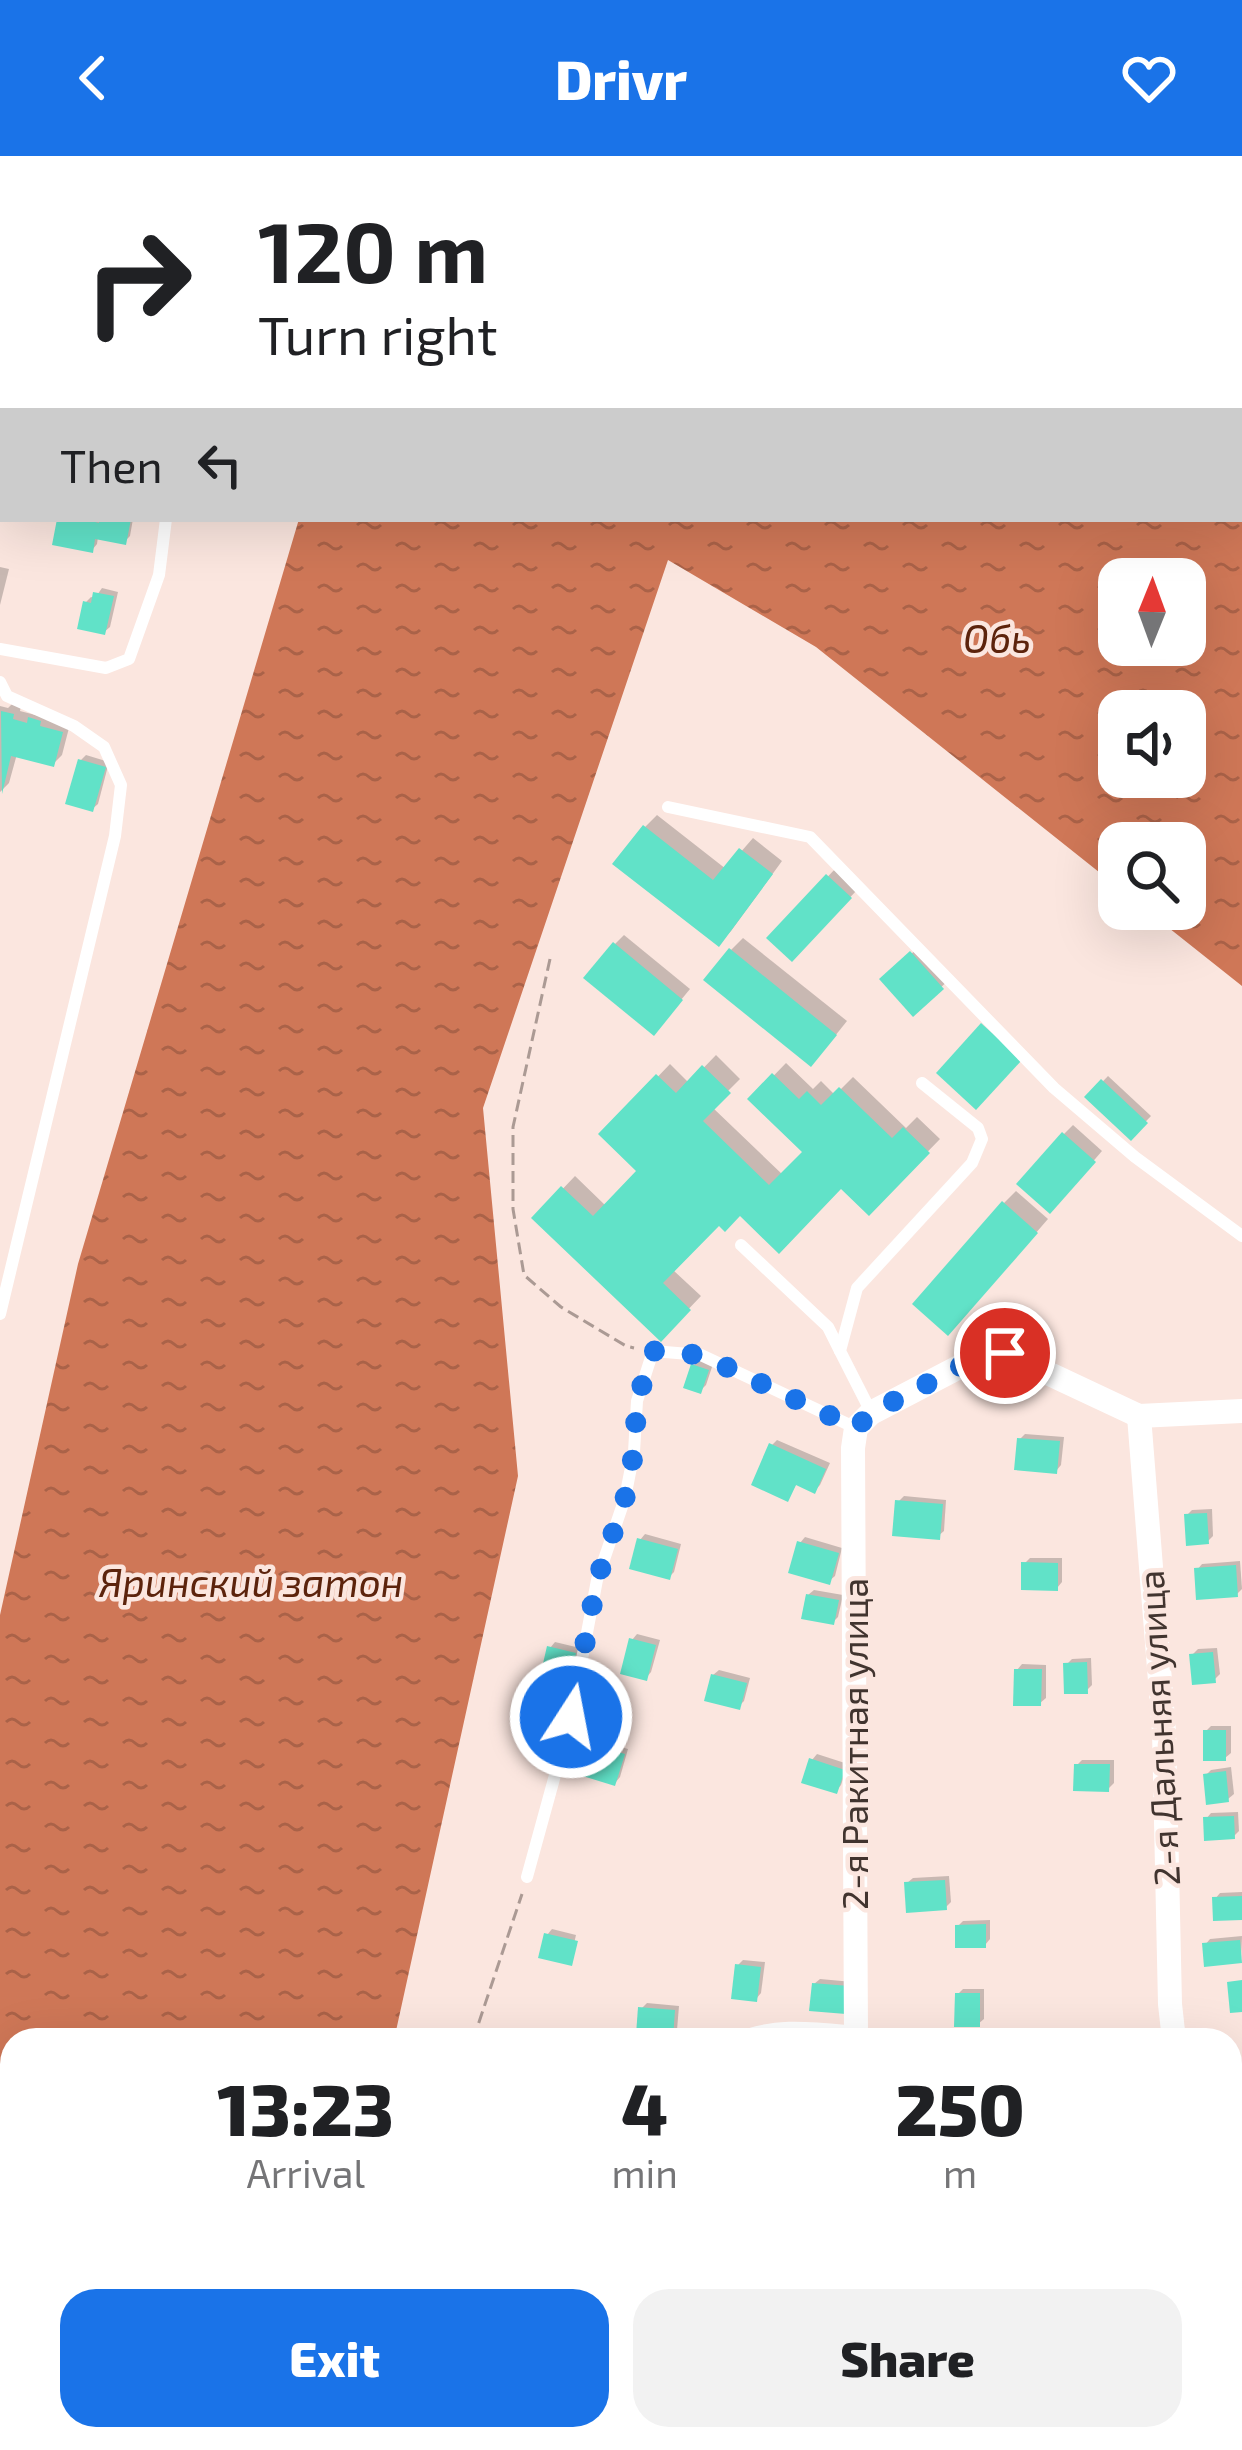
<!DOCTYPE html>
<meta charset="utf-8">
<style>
body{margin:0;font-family:"Exo 2",sans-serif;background:#f2f2f2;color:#202124;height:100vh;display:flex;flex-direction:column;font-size:45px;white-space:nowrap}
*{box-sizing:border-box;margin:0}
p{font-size:39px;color:#757577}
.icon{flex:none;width:66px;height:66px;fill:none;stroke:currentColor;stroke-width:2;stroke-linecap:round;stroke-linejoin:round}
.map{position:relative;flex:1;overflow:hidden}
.details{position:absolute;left:0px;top:1872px;width:1242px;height:423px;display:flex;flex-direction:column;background:#fff;border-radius:36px 36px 0 0;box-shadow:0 12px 48px #0002}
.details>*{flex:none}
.banner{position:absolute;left:0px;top:0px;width:1242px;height:366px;box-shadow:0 12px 48px #0002;background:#fff;color:#202124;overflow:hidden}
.needle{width:78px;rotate:1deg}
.controls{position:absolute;left:1098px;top:402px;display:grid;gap:24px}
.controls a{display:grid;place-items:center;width:108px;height:108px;border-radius:24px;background:#fff;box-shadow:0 12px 48px #0002;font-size:60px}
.pin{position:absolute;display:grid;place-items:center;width:102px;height:102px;color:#fff;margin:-51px;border:6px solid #fff;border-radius:50%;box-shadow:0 3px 12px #0007}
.me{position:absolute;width:132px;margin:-66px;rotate:11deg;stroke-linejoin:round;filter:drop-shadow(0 0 9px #0008)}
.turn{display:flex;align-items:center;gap:42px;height:252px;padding:0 60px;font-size:54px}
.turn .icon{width:156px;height:156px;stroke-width:2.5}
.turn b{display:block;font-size:84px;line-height:102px}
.then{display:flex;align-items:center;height:114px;padding:0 60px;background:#0003;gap:24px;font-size:45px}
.eta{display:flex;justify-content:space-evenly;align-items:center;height:204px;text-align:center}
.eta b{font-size:72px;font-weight:800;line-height:84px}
.button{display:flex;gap:24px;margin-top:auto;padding:24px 60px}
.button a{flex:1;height:138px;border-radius:36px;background:#1a73e8;color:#fff;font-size:48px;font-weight:800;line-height:138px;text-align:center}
.button a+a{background:#f2f2f2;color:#202124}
header{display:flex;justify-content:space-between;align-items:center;height:156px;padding:0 60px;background:#1a73e8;color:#fff;font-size:54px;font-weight:800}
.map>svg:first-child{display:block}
.water{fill:url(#water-ripples);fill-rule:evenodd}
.shadow{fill:#0003}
.building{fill:#61e2c8}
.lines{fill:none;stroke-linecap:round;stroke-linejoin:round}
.path{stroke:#ab9a94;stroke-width:3;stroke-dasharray:12 6;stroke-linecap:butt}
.service{stroke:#fff;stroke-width:12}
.minor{stroke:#fff;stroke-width:24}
.route{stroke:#1a73e8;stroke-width:21;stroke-dasharray:0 37.8}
.labels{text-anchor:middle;stroke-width:9;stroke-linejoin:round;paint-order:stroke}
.street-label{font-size:36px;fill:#41342f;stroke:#fbe6df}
.water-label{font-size:39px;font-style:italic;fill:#5c230c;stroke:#fbe6df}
</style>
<header><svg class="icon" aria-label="back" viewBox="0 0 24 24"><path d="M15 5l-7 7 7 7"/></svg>Drivr<svg class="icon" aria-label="heart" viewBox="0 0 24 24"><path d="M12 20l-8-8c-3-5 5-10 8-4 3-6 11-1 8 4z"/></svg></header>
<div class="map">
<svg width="1242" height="2294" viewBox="0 0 1242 2294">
<defs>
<pattern id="water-ripples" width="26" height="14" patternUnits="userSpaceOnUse" patternTransform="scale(3)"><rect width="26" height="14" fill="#cf7757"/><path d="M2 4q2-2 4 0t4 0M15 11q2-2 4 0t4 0" fill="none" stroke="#aa6248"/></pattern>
</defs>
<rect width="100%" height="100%" fill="#fbe6df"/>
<!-- water -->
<path class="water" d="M20,0H1242V830L1145,753H1185V687H1119V732L816,491L668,404L483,952L518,1320L394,1884H12V2283H293L290,2294H0V1459L78,1108L299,363H1239V3H26ZM1119,423H1185V489H1119ZM1119,555H1185V621H1119Z"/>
<!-- shadow -->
<g class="shadow">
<polygon points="60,363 133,363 130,380 125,385 98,381 97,388 92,394"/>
<polygon points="0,411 9,413 0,449"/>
<polygon points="102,432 118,436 110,471 104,476 86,446 91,441 95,442"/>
<polygon points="13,547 21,550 20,555 70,568 62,599 53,608 17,598 9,627 0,636 0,550 8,552"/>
<polygon points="86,599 109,606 98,648 92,653 80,605"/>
<polygon points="657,659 726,713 753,682 782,705 731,775 719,787 645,671"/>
<polygon points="837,711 859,732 792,802 770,781"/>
<polygon points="624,779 690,833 662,867 615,788"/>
<polygon points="743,782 847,865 823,895 731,794"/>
<polygon points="921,789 951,822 914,856 884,823"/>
<polygon points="716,899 740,923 712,951 783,1019 806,995 751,943 786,907 813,933 821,925 835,939 853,921 906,972 917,961 940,983 869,1056 842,1029 740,1056 719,1066 673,1114 701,1140 661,1182 535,1062 575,1020 606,1050 641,1014 603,978 670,908 689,927"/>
<polygon points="1108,920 1151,960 1131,981 1088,941"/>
<polygon points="1073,969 1102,995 1059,1045 1064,978"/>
<polygon points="1016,1035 1048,1063 960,1164 1004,1047"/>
<polygon points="699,1204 713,1208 706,1229 701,1234 694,1209"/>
<polygon points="1025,1278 1064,1281 1061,1309 1056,1315 1020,1283"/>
<polygon points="777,1284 830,1307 820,1329 815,1334 797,1327 788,1342 772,1289"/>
<polygon points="904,1340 946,1344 944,1375 938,1380 898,1346"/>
<polygon points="1212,1353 1213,1380 1208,1385 1187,1359 1192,1354"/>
<polygon points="645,1378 681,1388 674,1416 669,1421 640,1384"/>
<polygon points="805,1381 842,1392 835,1420 829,1425 800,1387"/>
<polygon points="1030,1402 1062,1402 1062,1426 1057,1432 1024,1408"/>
<polygon points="1240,1405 1242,1433 1237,1438 1197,1414 1202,1408"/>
<polygon points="814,1434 843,1439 838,1461 833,1466 808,1439"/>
<polygon points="637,1478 660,1484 651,1516 646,1522 632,1484"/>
<polygon points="555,1486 580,1492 575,1510 570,1516 550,1492"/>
<polygon points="1217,1492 1220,1518 1214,1524 1192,1499 1198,1493"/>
<polygon points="1091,1502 1092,1529 1086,1535 1066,1509 1072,1503"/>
<polygon points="1022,1508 1046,1509 1046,1542 1040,1547 1017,1514"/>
<polygon points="719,1514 750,1522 744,1545 739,1550 713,1519"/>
<polygon points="1211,1570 1231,1570 1231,1597 1225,1602 1206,1575"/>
<polygon points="590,1582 628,1593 620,1621 615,1627 585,1587"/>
<polygon points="817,1598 848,1608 841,1629 836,1635 812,1604"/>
<polygon points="1082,1604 1114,1604 1114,1627 1108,1633 1077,1609"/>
<polygon points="1231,1611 1234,1638 1228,1643 1206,1619 1211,1614"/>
<polygon points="1238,1656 1239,1675 1234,1680 1206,1663 1211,1657"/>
<polygon points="949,1720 951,1746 945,1752 907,1727 913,1722"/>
<polygon points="1242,1736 1242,1761 1215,1743 1220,1737"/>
<polygon points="990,1764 990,1783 985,1789 958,1770 963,1765"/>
<polygon points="552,1773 576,1779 570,1805 547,1779"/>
<polygon points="1242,1780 1241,1804 1205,1789 1210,1783"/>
<polygon points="743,1804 765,1806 761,1837 756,1843 738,1809"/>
<polygon points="820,1823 853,1826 851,1849 814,1828"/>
<polygon points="963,1833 984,1833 984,1863 978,1868 958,1838"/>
<polygon points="647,1847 679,1850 677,1874 672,1879 641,1853"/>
<polygon points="805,1878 838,1881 838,1884 800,1884"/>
<polygon points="1107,2283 1112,2283 1115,2294 1080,2294 1086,2289"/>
</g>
<!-- building -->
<g class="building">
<polygon points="57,363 83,363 99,367 99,363 131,363 126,389 95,383 93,397 52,389"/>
<polygon points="93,436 114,440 105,479 77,473 83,445 91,447"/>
<polygon points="1,555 14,558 13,563 27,567 28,561 41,565 40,570 63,576 54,611 11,600 2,638"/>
<polygon points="78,603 106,611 93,656 65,648"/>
<polygon points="643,669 713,724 739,692 773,718 719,791 612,708"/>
<polygon points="826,718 852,742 792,806 766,782"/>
<polygon points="613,786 683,844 654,880 583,822"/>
<polygon points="729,792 837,879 811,911 703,824"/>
<polygon points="910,795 944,833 913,861 879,823"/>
<polygon points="981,867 1022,904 976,954 936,917"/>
<polygon points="702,909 731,937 703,965 769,1029 802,996 747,943 772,917 799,943 807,935 821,949 839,931 892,982 903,971 930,997 869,1060 841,1033 779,1098 740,1060 725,1076 719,1070 663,1127 691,1154 661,1186 531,1062 561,1030 593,1060 636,1015 598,978 656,918 676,937"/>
<polygon points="1101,923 1148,967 1131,985 1084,941"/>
<polygon points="1062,976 1096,1006 1050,1058 1016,1028"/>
<polygon points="1002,1045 1038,1077 948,1180 912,1148"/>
<polygon points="691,1208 709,1214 701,1238 683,1232"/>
<polygon points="1017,1282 1060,1285 1057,1318 1014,1314"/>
<polygon points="769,1287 826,1313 815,1338 796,1329 788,1346 751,1329"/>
<polygon points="895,1344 943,1348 940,1384 892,1380"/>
<polygon points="1207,1357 1209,1388 1186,1390 1184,1358"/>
<polygon points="637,1382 678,1393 670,1424 629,1413"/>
<polygon points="797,1385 839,1397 830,1429 788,1417"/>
<polygon points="1021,1406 1058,1407 1058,1435 1021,1434"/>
<polygon points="1236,1409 1238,1441 1196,1444 1194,1412"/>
<polygon points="806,1438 839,1444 834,1469 801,1463"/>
<polygon points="629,1482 656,1489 647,1525 620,1518"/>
<polygon points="547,1490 576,1497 571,1519 542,1512"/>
<polygon points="1213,1496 1216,1527 1192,1529 1189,1498"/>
<polygon points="1087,1506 1088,1538 1064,1538 1063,1507"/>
<polygon points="1014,1513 1042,1513 1041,1550 1013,1550"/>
<polygon points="711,1518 747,1527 740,1554 704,1545"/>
<rect x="1203" y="1574" width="23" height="31"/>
<polygon points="582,1586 625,1598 615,1630 573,1617"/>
<polygon points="809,1602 845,1614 837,1638 801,1627"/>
<polygon points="1074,1608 1110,1608 1109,1636 1073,1635"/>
<polygon points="1226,1615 1229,1646 1206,1649 1203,1618"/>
<polygon points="1234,1660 1235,1683 1204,1685 1203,1661"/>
<polygon points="945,1724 947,1754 906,1757 904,1726"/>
<polygon points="1242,1740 1242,1764 1213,1765 1212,1741"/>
<polygon points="986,1768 986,1792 955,1792 955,1769"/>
<polygon points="544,1777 578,1785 572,1810 538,1802"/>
<polygon points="1240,1784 1242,1807 1204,1811 1202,1787"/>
<polygon points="735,1808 761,1811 757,1846 731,1843"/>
<polygon points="1242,1824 1242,1856 1230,1857 1227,1826"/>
<polygon points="812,1827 849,1830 846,1858 809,1855"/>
<polygon points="955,1837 980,1837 980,1871 954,1871"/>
<polygon points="638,1851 675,1854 673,1882 636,1879"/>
</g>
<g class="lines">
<!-- path -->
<g class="path">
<polyline points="550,803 513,971 513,1053 524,1119 561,1151 626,1190 634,1192"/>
<polyline points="473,1884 522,1738"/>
<polyline points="316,2294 319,2283"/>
</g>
<!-- service -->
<g class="service">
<polyline points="0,493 106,512 129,503 159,419 166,363"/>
<polyline points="0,526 7,540 74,570 104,591 121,629 115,680 0,1158"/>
<polyline points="668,651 810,681 1054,932 1135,1001 1242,1080"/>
<polyline points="741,1089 828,1171 840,1195"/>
<polyline points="871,1256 840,1195 857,1132 972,1007 982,983 978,972 922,927"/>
<polyline points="527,1721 571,1561 597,1424 625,1342 634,1296 637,1245 653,1195 701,1199 856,1272"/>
<path d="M734,1884C772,1866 814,1872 856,1876"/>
<polyline points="570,2283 572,2294"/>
<polyline points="707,2294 770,2283"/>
</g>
<!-- minor -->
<g class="minor">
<polyline points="0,227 3,228"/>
<polyline points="1139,1260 1164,1575 1170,1848 1174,1884"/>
<polyline points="856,1884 853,1292 856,1272 871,1257 982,1199 1005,1197 1139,1260 1242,1255"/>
<polyline points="1230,2216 1242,2230"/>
<polyline points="863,2283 865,2294"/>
</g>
</g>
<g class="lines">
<!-- route -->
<polyline class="route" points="571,1561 597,1424 625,1342 634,1296 637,1245 653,1195 701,1199 856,1272 871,1257 982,1199 1005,1197"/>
</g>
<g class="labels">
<!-- street labels -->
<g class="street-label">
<text transform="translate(1159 1572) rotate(-93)" y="13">2-я Дальняя улица</text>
<text transform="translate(855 1588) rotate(-90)" y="13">2-я Ракитная улица</text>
</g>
<!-- water labels -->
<g class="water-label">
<text x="997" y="497">Обь</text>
<text x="251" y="1441">Яринский затон</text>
</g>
</g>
</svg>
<div class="controls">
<a><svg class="needle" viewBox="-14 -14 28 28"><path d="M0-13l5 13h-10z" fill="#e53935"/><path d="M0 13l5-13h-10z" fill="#757577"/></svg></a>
<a><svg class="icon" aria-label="sound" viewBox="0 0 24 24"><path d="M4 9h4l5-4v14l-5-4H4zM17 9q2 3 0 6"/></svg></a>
<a><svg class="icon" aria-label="search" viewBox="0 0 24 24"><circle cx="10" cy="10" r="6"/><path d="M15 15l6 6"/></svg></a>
</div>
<div class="pin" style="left:1005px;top:1197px;background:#d93025"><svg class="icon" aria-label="arrive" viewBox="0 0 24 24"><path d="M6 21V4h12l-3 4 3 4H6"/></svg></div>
<svg class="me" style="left:571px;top:1561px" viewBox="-20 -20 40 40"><circle r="17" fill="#1a73e8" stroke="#fff" stroke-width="3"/><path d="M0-11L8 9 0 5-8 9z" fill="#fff"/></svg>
<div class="banner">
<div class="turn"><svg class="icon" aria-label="right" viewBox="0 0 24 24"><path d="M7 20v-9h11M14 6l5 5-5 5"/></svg><div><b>120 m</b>Turn right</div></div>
<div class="then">Then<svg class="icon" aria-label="left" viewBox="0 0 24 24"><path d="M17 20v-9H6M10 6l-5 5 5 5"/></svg></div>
</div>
<section class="details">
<div class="eta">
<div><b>13:23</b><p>Arrival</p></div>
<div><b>4</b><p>min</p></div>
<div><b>250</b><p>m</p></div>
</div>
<div class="button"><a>Exit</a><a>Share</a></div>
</section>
</div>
